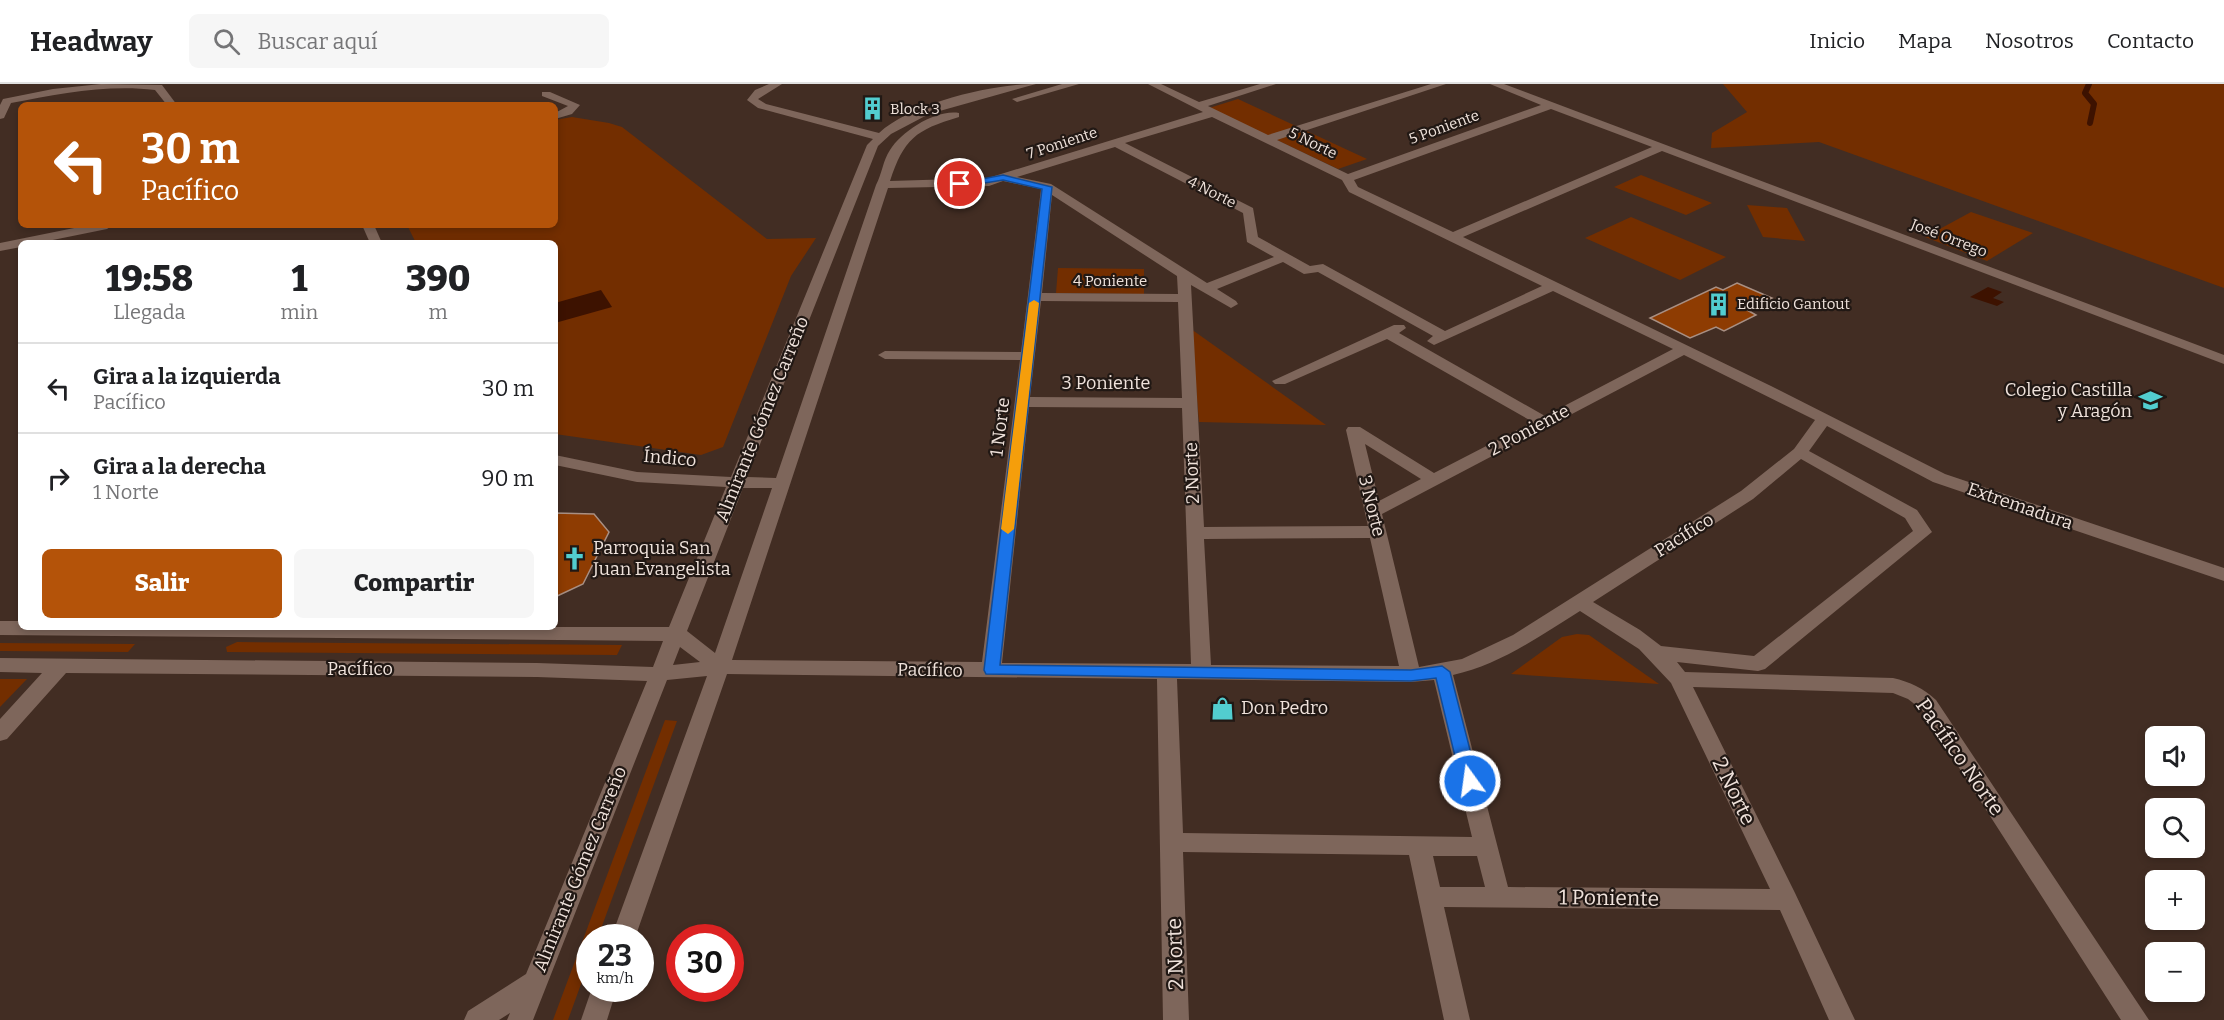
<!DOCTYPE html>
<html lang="es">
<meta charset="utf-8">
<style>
body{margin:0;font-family:Bitter,serif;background:#f6f6f6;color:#202124;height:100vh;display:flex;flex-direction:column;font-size:22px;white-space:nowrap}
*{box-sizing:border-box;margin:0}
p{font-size:20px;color:#757577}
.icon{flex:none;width:33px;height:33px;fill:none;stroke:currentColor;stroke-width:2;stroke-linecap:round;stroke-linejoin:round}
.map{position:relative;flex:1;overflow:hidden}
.panel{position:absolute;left:18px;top:156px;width:540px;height:390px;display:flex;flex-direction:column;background:#fff;border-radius:9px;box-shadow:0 3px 9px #0003}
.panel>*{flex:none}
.hud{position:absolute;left:18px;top:18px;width:540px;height:126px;border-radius:9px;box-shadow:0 3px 9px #0003;background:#b45309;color:#fff;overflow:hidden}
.tools{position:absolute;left:2145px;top:642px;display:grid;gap:12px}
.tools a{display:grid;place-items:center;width:60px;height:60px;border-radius:9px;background:#fff;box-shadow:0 3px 9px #0003;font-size:30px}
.speed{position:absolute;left:576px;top:840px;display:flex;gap:12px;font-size:30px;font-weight:700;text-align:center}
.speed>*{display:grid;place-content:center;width:78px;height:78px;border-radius:50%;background:#fff;box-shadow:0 3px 9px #0003;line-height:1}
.speed small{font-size:15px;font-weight:400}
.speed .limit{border:9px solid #d22;background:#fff;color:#111}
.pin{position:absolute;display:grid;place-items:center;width:51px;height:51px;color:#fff;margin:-26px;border:3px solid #fff;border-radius:50%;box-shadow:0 2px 6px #0007}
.me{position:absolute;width:66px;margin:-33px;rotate:346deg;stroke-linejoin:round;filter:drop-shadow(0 0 4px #0008)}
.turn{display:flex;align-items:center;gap:21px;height:126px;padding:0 24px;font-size:27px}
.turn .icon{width:78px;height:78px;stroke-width:2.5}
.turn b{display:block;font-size:42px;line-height:51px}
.eta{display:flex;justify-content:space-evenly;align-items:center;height:102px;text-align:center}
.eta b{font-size:36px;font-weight:800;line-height:42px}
.action{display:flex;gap:12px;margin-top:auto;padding:12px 24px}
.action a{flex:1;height:69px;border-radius:9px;background:#b45309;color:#fff;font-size:24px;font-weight:800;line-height:69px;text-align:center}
.action a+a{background:#f6f6f6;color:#202124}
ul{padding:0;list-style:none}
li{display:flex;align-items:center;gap:18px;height:90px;padding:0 24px;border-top:2px solid #e0e0e0}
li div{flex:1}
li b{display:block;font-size:22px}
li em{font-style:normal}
header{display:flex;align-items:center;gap:36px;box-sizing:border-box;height:84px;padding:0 30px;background:#fff;border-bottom:2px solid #e0e0e0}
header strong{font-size:28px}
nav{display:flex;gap:33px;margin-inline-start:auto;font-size:21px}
.search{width:420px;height:54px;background:#f6f6f6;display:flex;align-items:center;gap:15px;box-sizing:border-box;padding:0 21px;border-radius:9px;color:#757577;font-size:22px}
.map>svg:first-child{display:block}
.green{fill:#732e00}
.water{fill:#3d1200}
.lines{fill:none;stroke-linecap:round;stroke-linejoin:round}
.stream{stroke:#3d1200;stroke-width:6}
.building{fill:#8e3c02;stroke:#a88f83;stroke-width:1.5}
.minor{fill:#7e665b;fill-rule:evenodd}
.route{fill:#1a73e8;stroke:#114b97;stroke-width:1.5}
.slow{fill:#f59e0b}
.labels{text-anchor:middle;stroke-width:4.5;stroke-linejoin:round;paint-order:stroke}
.far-poi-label{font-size:15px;fill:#efe2db;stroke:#211814;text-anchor:start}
.far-street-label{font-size:15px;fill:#efe2db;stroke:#211814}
.street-label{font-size:18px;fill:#efe2db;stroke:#211814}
.poi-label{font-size:18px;fill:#efe2db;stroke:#211814;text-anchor:start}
.near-street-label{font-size:21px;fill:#efe2db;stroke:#211814}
</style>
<header>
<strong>Headway</strong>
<div class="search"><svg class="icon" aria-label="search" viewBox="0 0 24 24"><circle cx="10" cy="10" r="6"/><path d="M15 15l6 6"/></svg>Buscar aquí</div>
<nav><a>Inicio</a><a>Mapa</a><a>Nosotros</a><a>Contacto</a></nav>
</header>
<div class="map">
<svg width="2224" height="936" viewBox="0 0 2224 936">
<rect width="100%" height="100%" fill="#422d23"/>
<!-- green -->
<g class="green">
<polygon points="1723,0 2224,0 2224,204 1819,58 1711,64 1712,49 1747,28"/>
<polygon points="1238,15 1367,75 1338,85 1209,24"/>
<polygon points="572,33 609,39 622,43 767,155 816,154 791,192 723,363 701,371 555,350 555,159 416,159 407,141 555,141 555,36"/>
<polygon points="1641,91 1712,119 1686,131 1614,103"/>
<polygon points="1747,121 1787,124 1805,157 1763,153"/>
<polygon points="1971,128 2033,149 1987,177 1925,153"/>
<polygon points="1631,133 1726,173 1680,196 1585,154"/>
<polygon points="1058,184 1144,185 1144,210 1056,209"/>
<polygon points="1191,245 1326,341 1199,338"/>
<polygon points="1577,550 1589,551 1659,600 1511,590 1562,553"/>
<polygon points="237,558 622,561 617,571 227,568 226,563"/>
<polygon points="0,559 135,560 128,568 0,567"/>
<polygon points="0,595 27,595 0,623"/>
<polygon points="665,636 677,637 598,853 590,854 589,878 568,936 553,936"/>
</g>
<!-- water -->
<g class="water">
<polygon points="1988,203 2002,208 1993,214 2004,218 1997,222 1970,213"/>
<polygon points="601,206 612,223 555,239 555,219"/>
</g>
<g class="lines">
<!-- stream -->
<polyline class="stream" points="2089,0 2085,9 2094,20 2090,39"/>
</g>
<!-- building -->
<g class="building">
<polygon points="1737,199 1772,214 1747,226 1756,231 1724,247 1716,243 1690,254 1650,234 1716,203 1723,206"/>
<polygon points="555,429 594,430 609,448 583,500 555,513"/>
</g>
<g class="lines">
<!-- minor -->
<g class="minor">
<path d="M101,0L162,1L177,21H167L155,6C108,0 57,10 11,19L4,34L0,35V21L3,15L53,5Z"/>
<path d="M769,0H782L758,15L766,20L879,49C912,19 992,0 1036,0L929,30L891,50L878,62L747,393L776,394L876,101C882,90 883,76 890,66C902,47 936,25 959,29V33C915,46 904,55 890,97L988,94L1203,28L1148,0H1161L1199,18L1260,0H1276L1208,22L1268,51L1431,0H1446L1277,56L1348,90L1541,21L1490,0H1504L2224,271V280L1662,67L1463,153L1771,302L1945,390L2224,484V497L1933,398L1827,342L1809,367L1917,426L1932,448L1765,585L1758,587L1677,578L1685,588L1893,594C1910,598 1923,604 1936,616L2149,936H2121L1922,626L1908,615L1893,609L1693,603L1795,809L1855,936H1829L1780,826L1444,823L1470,936H1444L1409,771L1183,768L1189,936H1163L1157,595L727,590L635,854H611L707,592L667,596L533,936H507L510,929L499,936H464L468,927L526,890L647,597L537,593L66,589L7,655L0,657V635L42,589L0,588V574L537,579L653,583L663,557L0,551V537H21V543H669L726,403L637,398L555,381V371L637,388L731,393L867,61L873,55L758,24L747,16L755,6ZM1551,25L1652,63L1453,148L1358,103L1354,96ZM1212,33L1342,96L1349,108L1542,202L1445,247L1323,180L1310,182L1258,153L1253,124L1125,59ZM1115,63L1243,129L1247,158L1274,173L1207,199L1051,100L1017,93ZM1003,97L1041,105L1021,268L885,267L878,271L885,275L1020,276L982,578L732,576L888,104L989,102ZM1052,111L1177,192L1178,210L1042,209ZM1283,178L1304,190L1318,188L1433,252L1427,257L1434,261L1553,207L1673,265L1545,332L1399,249L1406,244L1404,241H1394L1272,297L1275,300H1285L1387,255L1533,338L1434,389L1360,343H1348L1346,346L1368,442L1204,443L1191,201L1231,224L1238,220L1236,217L1217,205ZM1041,217L1178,218L1182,314L1030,313ZM1684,271L1815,336L1794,365L1741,407L1513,551L1462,575L1419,583L1382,430ZM1029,323L1182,324L1191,580L1002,579ZM1365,360L1421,395L1379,417ZM1801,375L1905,434L1913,447L1754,572L1661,562L1640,546L1593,518L1753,415ZM743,404H772L715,569L687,547ZM1370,454L1399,582L1211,581L1204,455ZM1580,527L1639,565L1671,599L1770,805L1508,803L1453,591C1499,581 1540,552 1580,527ZM680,563L700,578L673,581ZM1177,595L1411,598L1434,596L1472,753L1183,749ZM1433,772H1477L1485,803H1440Z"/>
<polygon points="1062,0 1079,0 1017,18 1012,15"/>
<polygon points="542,8 550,8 580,21 572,30 555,35 555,29 568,22 542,12"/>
<polygon points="89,141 113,141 107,145 38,159 21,159 21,163 0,167 0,159"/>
<polygon points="362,141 374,141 382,159 370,159"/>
<polygon points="592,904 617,904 607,936 581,936"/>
</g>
</g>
<!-- route -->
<polygon class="route" points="1003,91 1052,103 1000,581 1411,586 1442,582 1450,588 1478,697 1475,702 1464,702 1461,697 1436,594 1411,597 986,590 984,586 1042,105 1003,96 960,103 955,100"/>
<!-- slow -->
<polygon class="slow" points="1034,216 1039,219 1014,445 1008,450 1001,445 1029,219"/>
<!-- icons -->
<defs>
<symbol id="building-bare" viewBox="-9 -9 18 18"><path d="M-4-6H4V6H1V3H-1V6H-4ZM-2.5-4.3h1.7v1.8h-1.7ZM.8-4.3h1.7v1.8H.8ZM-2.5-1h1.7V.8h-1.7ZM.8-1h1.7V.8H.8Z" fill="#52cdcf" stroke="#211814" stroke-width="2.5" paint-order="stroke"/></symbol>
<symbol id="school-bare" viewBox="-9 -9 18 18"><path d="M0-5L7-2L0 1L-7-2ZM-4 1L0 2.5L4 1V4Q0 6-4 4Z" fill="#52cdcf" stroke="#211814" stroke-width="2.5" paint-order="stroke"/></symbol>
<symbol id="church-bare" viewBox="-9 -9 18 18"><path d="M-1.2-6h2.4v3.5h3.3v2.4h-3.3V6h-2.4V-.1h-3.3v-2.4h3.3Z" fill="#52cdcf" stroke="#211814" stroke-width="2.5" paint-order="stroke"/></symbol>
<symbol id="shop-bare" viewBox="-9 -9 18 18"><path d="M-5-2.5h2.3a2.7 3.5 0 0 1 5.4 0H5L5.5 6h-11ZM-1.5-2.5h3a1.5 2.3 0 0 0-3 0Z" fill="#52cdcf" stroke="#211814" stroke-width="2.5" paint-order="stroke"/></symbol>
</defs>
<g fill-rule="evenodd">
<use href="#building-bare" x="856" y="8" width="33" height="33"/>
<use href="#building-bare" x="1702" y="204" width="33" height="33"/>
<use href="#school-bare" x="2134" y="300" width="33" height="33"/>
<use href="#church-bare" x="558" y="458" width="33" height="33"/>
<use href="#shop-bare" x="1206" y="608" width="33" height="33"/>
</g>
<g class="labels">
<!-- far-poi labels -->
<g class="far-poi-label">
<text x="890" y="30">Block 3</text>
<text x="1737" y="225">Edificio Gantout</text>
</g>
<!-- far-street labels -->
<g class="far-street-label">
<text transform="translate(1444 43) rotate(-20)" y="5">5 Poniente</text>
<text transform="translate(1062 59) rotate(-18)" y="5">7 Poniente</text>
<text transform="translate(1313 59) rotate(26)" y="5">5 Norte</text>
<text transform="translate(1212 108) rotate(27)" y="5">4 Norte</text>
<text transform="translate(1949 154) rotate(21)" y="5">José Orrego</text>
<text x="1110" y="202">4 Poniente</text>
</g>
<!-- street labels -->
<g class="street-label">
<text x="1106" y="305">3 Poniente</text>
<text transform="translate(762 335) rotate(-68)" y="6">Almirante Gómez Carreño</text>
<text transform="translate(1000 343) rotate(-83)" y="6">1 Norte</text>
<text transform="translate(1529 346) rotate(-28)" y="6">2 Poniente</text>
<text transform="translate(670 374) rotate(5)" y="6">Índico</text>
<text transform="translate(1192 389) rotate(-92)" y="6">2 Norte</text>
<text transform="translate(1372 422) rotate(76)" y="6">3 Norte</text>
<text transform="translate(2020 422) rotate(19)" y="6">Extremadura</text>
<text transform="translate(1684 451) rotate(-32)" y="6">Pacífico</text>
<text x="360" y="591">Pacífico</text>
<text transform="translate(930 586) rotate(1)" y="6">Pacífico</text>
<text transform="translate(580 785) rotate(-68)" y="6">Almirante Gómez Carreño</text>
</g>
<!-- poi labels -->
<g class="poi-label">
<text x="2132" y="312" text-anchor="end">Colegio Castilla<tspan x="2132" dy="21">y Aragón</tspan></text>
<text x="593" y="470">Parroquia San<tspan x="593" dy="21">Juan Evangelista</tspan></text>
<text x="1241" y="630">Don Pedro</text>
</g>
<!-- near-street labels -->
<g class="near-street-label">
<text transform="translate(1960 673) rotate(55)" y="7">Pacífico Norte</text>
<text transform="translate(1734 707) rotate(64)" y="7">2 Norte</text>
<text transform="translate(1609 814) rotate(1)" y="7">1 Poniente</text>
<text transform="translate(1175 870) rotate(-92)" y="7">2 Norte</text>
</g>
</g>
</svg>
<div class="tools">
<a><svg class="icon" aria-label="sound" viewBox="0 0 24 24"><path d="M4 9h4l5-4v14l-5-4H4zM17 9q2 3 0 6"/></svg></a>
<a><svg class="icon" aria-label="search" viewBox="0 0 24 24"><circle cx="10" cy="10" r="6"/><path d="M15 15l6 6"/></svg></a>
<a>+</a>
<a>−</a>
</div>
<div class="speed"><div>23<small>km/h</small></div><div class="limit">30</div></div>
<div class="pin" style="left:960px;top:100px;background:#d93025"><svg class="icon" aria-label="arrive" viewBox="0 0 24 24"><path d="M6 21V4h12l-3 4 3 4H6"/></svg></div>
<svg class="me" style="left:1470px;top:697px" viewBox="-20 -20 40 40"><circle r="17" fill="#1a73e8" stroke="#fff" stroke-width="3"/><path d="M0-11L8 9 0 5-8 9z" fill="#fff"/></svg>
<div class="hud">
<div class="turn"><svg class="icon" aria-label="left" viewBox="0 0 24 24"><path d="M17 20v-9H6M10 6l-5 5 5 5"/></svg><div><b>30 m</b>Pacífico</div></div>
</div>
<section class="panel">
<div class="eta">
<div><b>19:58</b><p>Llegada</p></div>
<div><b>1</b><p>min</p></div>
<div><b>390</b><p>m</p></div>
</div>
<ul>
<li><svg class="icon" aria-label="left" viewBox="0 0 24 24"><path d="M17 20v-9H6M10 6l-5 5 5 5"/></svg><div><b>Gira a la izquierda</b><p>Pacífico</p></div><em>30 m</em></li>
<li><svg class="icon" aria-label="right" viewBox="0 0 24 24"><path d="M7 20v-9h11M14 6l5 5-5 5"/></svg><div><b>Gira a la derecha</b><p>1 Norte</p></div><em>90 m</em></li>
</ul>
<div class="action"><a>Salir</a><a>Compartir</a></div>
</section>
</div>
